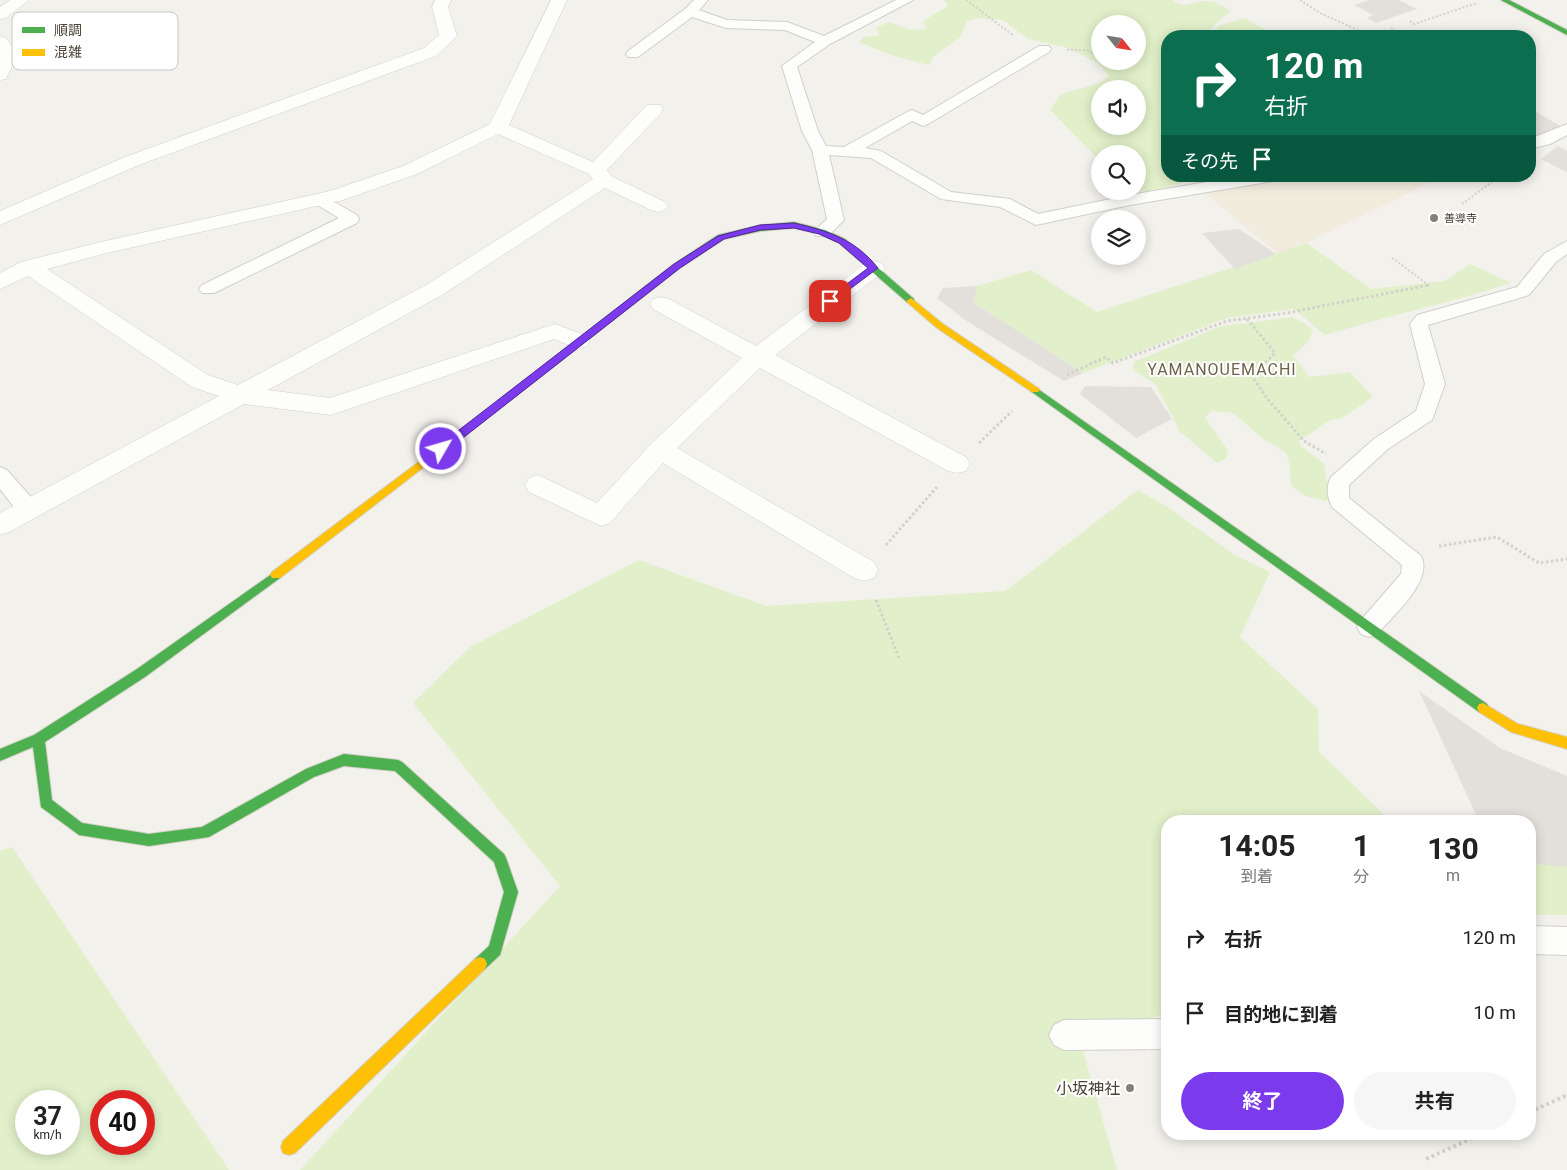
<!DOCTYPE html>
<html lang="ja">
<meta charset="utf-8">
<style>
body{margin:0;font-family:Roboto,"Noto Sans JP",sans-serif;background:#f6f6f6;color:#222;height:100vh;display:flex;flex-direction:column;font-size:19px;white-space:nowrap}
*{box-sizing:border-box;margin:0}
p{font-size:16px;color:#767676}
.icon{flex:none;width:28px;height:28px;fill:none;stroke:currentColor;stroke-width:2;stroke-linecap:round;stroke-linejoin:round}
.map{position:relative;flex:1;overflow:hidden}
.drawer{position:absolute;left:1161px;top:815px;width:375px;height:325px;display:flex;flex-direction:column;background:#fff;border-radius:20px;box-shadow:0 2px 12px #0003}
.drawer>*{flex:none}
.guide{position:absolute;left:1161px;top:30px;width:375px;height:152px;border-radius:20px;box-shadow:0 2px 12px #0003;background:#0b6e4f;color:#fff;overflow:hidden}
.needle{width:32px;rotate:120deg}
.tools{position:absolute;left:1091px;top:15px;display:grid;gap:10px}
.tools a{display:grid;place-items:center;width:55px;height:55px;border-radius:50%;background:#fff;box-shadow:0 2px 12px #0003;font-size:25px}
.speed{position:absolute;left:15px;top:1090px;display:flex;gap:10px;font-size:25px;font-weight:700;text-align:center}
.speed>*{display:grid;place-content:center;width:65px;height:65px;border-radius:50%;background:#fff;box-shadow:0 2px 12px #0003;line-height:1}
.speed small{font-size:12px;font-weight:400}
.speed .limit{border:8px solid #d22;background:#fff;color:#111}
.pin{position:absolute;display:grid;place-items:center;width:42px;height:42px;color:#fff;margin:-21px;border-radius:10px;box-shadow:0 2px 8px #0006}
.me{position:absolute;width:55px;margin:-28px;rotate:52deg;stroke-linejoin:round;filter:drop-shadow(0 0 4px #0008)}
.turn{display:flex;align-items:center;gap:18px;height:105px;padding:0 20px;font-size:22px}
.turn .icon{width:65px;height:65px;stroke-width:2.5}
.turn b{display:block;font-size:35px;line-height:42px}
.then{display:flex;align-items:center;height:48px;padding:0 20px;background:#0003;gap:10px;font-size:19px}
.eta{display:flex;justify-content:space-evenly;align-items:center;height:85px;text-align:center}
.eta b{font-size:30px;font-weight:700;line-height:35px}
.button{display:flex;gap:10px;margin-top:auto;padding:10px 20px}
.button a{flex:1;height:58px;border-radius:30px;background:#7c3aed;color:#fff;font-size:20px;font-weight:700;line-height:58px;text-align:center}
.button a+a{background:#f6f6f6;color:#222}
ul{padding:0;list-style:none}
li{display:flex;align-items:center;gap:15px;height:75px;padding:0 20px}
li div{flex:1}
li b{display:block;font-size:19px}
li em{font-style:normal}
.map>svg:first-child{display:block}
.education{fill:#f2ecde}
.green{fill:#e1f0ca;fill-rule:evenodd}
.parking{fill:#e3e0db}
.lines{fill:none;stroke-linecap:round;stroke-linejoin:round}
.lane-casing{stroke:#d1cfca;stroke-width:2}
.street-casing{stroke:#d1cfca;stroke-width:1}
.fast-casing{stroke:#d5d0c4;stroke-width:2}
.slow-casing{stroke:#d5d0c4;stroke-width:2}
.path-far2{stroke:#d3d1cb;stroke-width:2;stroke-dasharray:2 2;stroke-linecap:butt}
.path-far1{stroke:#d3d1cb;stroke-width:3;stroke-dasharray:2.5 2.5;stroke-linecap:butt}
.path{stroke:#d3d1cb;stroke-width:4;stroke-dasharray:3 3;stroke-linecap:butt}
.lane{fill:#fdfdfc;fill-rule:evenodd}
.street{fill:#fdfdfc;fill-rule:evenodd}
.fast{fill:#4caf50;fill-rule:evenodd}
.slow{fill:#ffc107;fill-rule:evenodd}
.route{fill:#7c3aed;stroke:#51269a}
.poi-dot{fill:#868076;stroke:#fff;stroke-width:2}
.labels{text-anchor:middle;stroke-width:4;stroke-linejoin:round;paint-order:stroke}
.far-poi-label{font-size:11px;fill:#4b4336;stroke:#fff;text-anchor:start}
.quarter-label{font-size:16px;letter-spacing:1px;fill:#70614c;stroke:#fff}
.near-poi-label{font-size:16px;fill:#4b4336;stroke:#fff;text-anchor:end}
.key{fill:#fff;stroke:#c9c7c3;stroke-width:1}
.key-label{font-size:14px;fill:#4b4336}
</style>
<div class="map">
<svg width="1567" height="1170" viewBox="0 0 1567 1170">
<rect width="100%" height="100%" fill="#f3f1ec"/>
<!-- education -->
<polygon class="education" points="1289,176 1443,176 1307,243 1278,254 1206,194"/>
<!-- green -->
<g class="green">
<path d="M944,0H1172C1184,9 1192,2 1205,1C1216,1 1223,6 1231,11L1202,36H1168V176H1204L1147,193L1138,190V154H1100V158L1095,156L1050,110L1061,94L1099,83L1109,76L1098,63L1065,47L1028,39L1003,20L979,18L967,21L961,36L933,57L929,65L893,56L859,42L864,37L879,35L876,28L888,22L912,30L926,29L923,21L948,6ZM1100,24H1138V61H1100ZM1100,89H1138V126H1100Z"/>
<polygon points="1244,18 1275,35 1222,36 1215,33 1218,26"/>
<path d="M1307,243L1371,289L1445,281L1470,264L1511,283C1449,303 1387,316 1325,335L1294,309L1227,318L1083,373L974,303L977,286L1031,270L1097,312Z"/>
<polygon points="1293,317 1313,329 1309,341 1293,356 1309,377 1350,372 1373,397 1342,418 1330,420 1299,441 1301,446 1324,463 1329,495 1326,501 1305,496 1291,486 1290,466 1286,453 1261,437 1233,413 1211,411 1205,417 1228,451 1227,458 1217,463 1180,432 1156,385 1133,370 1134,362 1221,326"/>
<polygon points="1138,490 1171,509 1233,554 1270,572 1240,637 1318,709 1319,752 1391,821 1168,821 1167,1013 1080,1041 1117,1170 300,1170 560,886 413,703 470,647 639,560 766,606 1005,591"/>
<path d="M12,847L229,1170H0V851ZM26,1101H69V1144H26ZM101,1101H144V1144H101Z"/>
<polygon points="1530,861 1567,867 1567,915 1530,915"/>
</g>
<!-- parking -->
<g class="parking">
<polygon points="1369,0 1399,0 1417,9 1376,23 1367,18 1373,15 1354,5"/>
<polygon points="1530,108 1560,126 1538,136 1530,132"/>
<polygon points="1558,146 1567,151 1567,172 1541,159"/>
<polygon points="1239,229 1276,254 1235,269 1202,233"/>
<polygon points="977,286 974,303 1083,373 1064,381 965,320 937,298 943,288"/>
<polygon points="1085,386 1151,387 1172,419 1136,438 1080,394"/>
<polygon points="1419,691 1500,748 1567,776 1567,867 1530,863 1530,821 1479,821"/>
</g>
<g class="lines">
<defs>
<g id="lane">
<polygon points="694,0 708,0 699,10 727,20 787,22 824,36 896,0 913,0 830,44 797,67 818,131 826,146 844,147 907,112 912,110 923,115 1039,46 1049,46 1051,49 1049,52 928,124 923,126 912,121 865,148 881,151 951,192 1010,199 1038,214 1130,195 1242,176 1281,176 1273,181 1130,205 1036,225 1000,207 941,199 871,158 829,155 844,220 828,236 816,236 813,232 827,219 812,150 802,131 782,66 815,42 785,30 726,28 692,17 638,57 628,57 626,54 628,51 685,9"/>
<polygon points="1567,124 1567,135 1550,144 1530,149 1530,139"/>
<polygon points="320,194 357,215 359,219 357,223 214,293 202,293 199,289 202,285 339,218 314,203 312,199 314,195"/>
<path d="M1567,241V254L1556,262L1529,295L1428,325L1445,384L1432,420L1388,449L1349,485V498L1421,556C1434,580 1393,616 1377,634L1369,637L1361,634L1357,627L1361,620L1401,574L1402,565L1332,507C1327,498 1326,485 1331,477L1374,439L1416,411L1425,384L1410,324L1417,315L1517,287L1544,254Z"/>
<polygon points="0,467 7,470 37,504 40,510 37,516 29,518 21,516 0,489"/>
<polygon points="1530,926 1567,927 1567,955 1530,954"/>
<polygon points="1168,1019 1168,1049 1064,1050 1054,1045 1049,1035 1054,1025 1064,1020"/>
</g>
<g id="street">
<polygon points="10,0 29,0 6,18 0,19 0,7"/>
<polygon points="435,0 451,0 448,7 457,36 436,56 139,165 0,225 0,211 125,157 424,48 439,35 432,7"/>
<path d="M551,0H567L509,125L593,162L647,105H661L663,109L661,113L607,170L611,176L665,202L668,206L665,210L658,212L651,210L605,188L442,295L268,390L330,398L555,324L587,336L590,341L587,346L579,349L554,339L331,415L244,404L9,532L0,535V513L219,396L192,387L28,276L0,289V273L21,262L105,241L330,191L403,166L490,124ZM498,134L589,174L593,179L426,285L238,385L208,375L47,269L107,253L343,200L417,174Z"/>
<polygon points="0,37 6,38 18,54 6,79 0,80"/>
<polygon points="874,261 882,263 885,268 882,273 775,355 966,457 970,464 966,471 957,473 948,471 760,368 677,448 874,562 878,570 874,578 864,581 854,578 663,463 610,523 601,526 529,492 525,485 529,478 538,475 597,503 651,444 742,358 653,309 650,304 653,299 661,297 669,299 756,346 866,263"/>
</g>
<g id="fast">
<polygon points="1501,0 1509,0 1567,30 1567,35"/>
<polygon points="794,222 825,230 845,239 914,299 914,303 908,303 839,243 819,234 794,228 761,231 724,239 680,268 503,406 497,406 495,404 497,402 674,264 718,235 761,225"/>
<polygon points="1035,387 1487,704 1489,708 1487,712 1483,713 1479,712 1032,392 1030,390 1032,388"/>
<polygon points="276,571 280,572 282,575 280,578 145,677 45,742 52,800 82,823 149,834 202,827 306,769 344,754 398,760 402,762 504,854 506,858 518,892 500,955 485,969 480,971 475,969 473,964 475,959 489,946 504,892 494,862 395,771 344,766 314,777 209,837 149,846 79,835 41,807 33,747 0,761 0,749 34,735 137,669"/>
</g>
<g id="slow">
<polygon points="911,298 943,324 1038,388 1040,390 1038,392 1032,392 937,328 908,303 906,301"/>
<polygon points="500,401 503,402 505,404 503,406 280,578 272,578 270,575 272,572"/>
<polygon points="1483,703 1518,724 1567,737 1567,749 1511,732 1479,712 1477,708 1479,704"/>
<polygon points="480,957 485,959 487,964 485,969 295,1153 289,1155 283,1153 281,1147 283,1141 475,959"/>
</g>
</defs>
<!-- lane casing -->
<use href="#lane" class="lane-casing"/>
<!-- street casing -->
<use href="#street" class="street-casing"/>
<!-- fast casing -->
<use href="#fast" class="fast-casing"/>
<!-- slow casing -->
<use href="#slow" class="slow-casing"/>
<!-- path-far2 -->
<g class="path-far2">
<polyline points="966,0 1014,36"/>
<polyline points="1300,0 1320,13 1369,35 1385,30"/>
<polyline points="1410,21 1414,24 1477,3"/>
<polyline points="1391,28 1404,36"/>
<polyline points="1067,50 1087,50 1100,57"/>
<polyline points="1109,61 1114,64"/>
<polyline points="1462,204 1500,176"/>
<polyline points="1392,258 1430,286 1428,286"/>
</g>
<!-- path-far1 -->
<g class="path-far1">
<polyline points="1247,319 1275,353 1252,376 1266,397 1304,441 1326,454"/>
<polyline points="1067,375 1106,357 1113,363 1227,321 1287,313 1429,285"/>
<polyline points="979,443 1012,411"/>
<polyline points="886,545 937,487"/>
<polyline points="1439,546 1497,537 1539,563 1567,559"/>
<polyline points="876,600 899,658"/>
</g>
<!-- path -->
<g class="path">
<polyline points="1530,1112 1567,1095"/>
<polyline points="1426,1159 1481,1134"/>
</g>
<!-- lane -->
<use href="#lane" class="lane"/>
<!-- street -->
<use href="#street" class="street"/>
<!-- fast -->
<use href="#fast" class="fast"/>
<!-- slow -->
<use href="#slow" class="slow"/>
</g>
<!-- route -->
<path class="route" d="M794,223C828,231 855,239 878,268L830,304L826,301L827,299L868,268L839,243L819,234L794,228L760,230L724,239L680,268L445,452H437V447L674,264L718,236L760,225Z"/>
<!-- markers -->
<g class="poi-dot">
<circle cx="1434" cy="218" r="5"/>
<circle cx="1130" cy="1088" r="5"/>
</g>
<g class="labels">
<!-- far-poi labels -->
<g class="far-poi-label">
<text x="1444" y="222">善導寺</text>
</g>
<!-- quarter labels -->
<g class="quarter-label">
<text x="1222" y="375">YAMANOUEMACHI</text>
</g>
<!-- near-poi labels -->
<g class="near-poi-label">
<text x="1120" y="1094">小坂神社</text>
</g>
</g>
<!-- legend -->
<rect x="12" y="12" width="166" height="58" rx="8" class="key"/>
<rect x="22" y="27" width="23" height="6" fill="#4caf50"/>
<rect x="22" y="49" width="23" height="7" fill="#ffc107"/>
<g class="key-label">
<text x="54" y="35">順調</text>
<text x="54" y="57">混雑</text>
</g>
</svg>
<div class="tools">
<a><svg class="needle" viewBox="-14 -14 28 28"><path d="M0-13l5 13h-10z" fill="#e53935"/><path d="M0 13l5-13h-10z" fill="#767676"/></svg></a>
<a><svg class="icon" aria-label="sound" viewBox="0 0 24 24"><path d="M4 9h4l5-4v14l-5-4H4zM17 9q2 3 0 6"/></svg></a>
<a><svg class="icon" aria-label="search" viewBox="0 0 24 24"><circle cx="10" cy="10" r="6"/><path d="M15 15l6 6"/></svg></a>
<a><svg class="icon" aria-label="layers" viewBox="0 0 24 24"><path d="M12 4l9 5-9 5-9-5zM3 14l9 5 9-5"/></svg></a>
</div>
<div class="speed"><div>37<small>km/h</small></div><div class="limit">40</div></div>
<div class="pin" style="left:830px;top:301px;background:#d93025"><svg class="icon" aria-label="arrive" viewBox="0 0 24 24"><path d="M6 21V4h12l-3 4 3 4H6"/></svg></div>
<svg class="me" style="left:441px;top:449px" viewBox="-20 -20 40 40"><circle r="17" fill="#7c3aed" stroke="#fff" stroke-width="3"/><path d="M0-11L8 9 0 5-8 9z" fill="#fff"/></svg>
<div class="guide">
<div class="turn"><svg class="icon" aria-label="right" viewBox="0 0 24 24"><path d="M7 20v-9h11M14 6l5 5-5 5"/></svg><div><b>120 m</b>右折</div></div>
<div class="then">その先<svg class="icon" aria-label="arrive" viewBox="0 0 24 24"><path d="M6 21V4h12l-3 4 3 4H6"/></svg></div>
</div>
<section class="drawer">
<div class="eta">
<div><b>14:05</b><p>到着</p></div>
<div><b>1</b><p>分</p></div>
<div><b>130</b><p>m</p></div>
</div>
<ul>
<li><svg class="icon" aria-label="right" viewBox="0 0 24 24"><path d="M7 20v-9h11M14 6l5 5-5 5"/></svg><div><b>右折</b></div><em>120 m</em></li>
<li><svg class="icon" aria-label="arrive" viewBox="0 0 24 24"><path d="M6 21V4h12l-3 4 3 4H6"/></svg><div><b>目的地に到着</b></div><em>10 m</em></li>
</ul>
<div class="button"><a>終了</a><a>共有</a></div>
</section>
</div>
